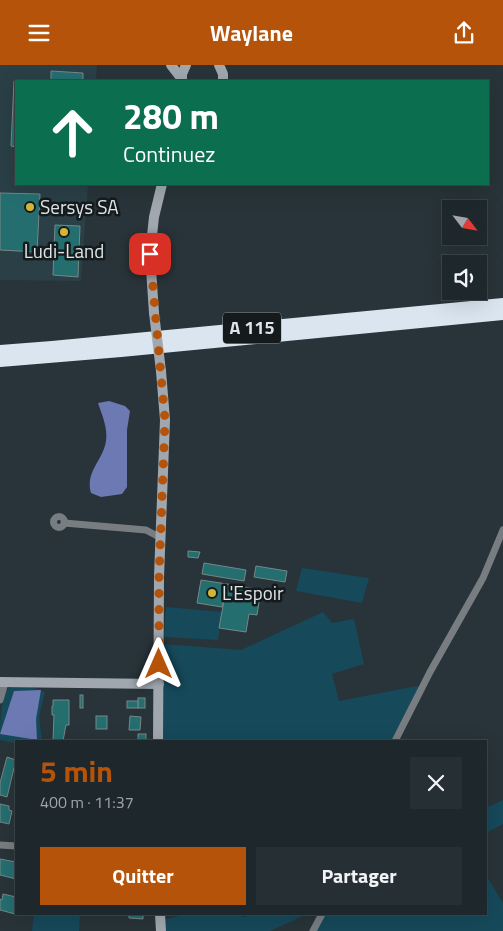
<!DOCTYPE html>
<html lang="fr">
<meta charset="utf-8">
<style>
body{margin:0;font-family:"Titillium Web",sans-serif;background:#262f33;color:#f1f3f6;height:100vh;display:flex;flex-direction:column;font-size:19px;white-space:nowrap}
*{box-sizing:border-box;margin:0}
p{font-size:16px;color:#a1a5a9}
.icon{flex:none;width:28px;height:28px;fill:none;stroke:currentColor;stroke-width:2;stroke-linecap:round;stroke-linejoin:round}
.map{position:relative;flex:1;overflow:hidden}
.side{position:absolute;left:15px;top:675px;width:472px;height:175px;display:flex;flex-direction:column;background:#1e272b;border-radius:0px;box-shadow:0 5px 20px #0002,0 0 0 1px #3c4447}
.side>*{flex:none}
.guide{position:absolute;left:15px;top:15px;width:474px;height:105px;border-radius:0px;box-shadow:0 5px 20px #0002,0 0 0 1px #3c4447;background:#0b6e4f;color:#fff;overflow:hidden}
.needle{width:32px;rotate:121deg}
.fabs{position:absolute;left:442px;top:135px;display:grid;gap:10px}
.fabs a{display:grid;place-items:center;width:45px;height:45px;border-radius:0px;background:#1e272b;box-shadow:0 5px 20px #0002,0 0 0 1px #3c4447;font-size:25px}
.pin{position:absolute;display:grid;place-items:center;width:42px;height:42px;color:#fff;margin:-21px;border-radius:10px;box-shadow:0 2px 8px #0006}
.me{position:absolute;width:55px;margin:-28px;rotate:0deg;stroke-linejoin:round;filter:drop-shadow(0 0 4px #0008)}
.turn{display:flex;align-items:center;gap:18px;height:105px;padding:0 25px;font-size:22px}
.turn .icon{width:65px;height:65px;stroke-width:2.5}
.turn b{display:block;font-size:35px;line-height:42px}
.round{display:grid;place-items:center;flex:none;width:52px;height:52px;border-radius:0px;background:#262f33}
.headline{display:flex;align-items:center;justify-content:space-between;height:85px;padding:0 25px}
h1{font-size:30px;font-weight:700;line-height:38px;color:#b45309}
.button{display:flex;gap:10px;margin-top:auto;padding:10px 25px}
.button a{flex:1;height:58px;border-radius:0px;background:#b45309;color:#fff;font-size:20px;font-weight:700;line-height:58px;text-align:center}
.button a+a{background:#262f33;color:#f1f3f6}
header{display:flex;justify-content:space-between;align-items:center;height:65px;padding:0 25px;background:#b45309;color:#fff;font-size:22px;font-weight:700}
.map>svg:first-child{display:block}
.built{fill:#2a3f46}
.green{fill:#16495a}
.water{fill:#6d79b2}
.building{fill:#256e70;stroke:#768787}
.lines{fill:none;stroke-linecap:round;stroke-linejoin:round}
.street{stroke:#787d81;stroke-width:7}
.secondary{stroke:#a0a7ae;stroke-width:10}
.highway{stroke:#dae5f0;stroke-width:12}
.secondary-bridge{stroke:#a0a7ae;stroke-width:10}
.route{stroke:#b45309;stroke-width:9;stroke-dasharray:0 16.2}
.poi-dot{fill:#d3b635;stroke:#151b1d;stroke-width:2}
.labels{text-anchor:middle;stroke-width:5;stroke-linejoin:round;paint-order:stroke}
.shield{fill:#151b1d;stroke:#a1a8ab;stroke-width:1}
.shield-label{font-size:18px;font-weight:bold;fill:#dde5e8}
.poi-label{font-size:19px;fill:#dde5e8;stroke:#151b1d;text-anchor:start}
</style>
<header><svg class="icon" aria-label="menu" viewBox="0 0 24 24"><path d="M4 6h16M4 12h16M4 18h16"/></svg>Waylane<svg class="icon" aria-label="share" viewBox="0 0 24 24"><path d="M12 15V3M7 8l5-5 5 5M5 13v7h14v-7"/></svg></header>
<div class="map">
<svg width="503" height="866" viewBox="0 0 503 866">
<rect width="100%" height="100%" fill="#283439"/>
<!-- built -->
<polygon class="built" points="0,0 97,0 96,16 16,16 16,119 88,119 81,216 0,215"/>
<!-- green -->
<g class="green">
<polygon points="302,503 369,513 362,538 296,526"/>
<polygon points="166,542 222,547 218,575 164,572"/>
<polygon points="323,547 332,558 354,554 364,599 332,609 339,636 417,621 424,624 398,676 158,676 163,579 241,585"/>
<path d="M26,620L45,627L39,652L42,676H16V678L0,675C0,664 0,628 10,622C14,620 21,621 26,620Z"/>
<polygon points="503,735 503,759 486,768 486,743"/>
<polygon points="486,810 503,838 503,866 315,866 324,849 486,849"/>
<polygon points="34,849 80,849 79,866 32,866"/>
<polygon points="188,849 241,849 243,852 253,849 307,849 270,866 159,866 158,856"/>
</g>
<!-- water -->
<g class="water">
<path d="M109,336L125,341L130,346L127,365V422L122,429L101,432L91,428C85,406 103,396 106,376C108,363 102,350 98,338Z"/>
<polygon points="41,625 36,654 37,675 0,669 14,626"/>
</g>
<!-- building -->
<g class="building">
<polygon points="51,6 83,8 83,16 51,16"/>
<polygon points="14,16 16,16 16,82 11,81"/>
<polygon points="0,128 40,129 37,187 0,185"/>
<polygon points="55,160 80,161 78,212 53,210"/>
<polygon points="188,486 200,487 198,493 188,492"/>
<polygon points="204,498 246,505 244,516 202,509"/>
<polygon points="256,501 287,506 285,517 254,512"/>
<polygon points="201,515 227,519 222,542 197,538"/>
<polygon points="227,519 261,525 257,550 249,549 246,567 219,563"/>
<rect x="80" y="630" width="3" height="13"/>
<rect x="138" y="633" width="7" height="10"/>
<polygon points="53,635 69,635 69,660 66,660 63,676 53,676 54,650 52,650 52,641 53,641"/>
<rect x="127" y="636" width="11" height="7"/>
<rect x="96" y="651" width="11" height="13"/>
<polygon points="130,651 141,652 140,665 129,665"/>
<rect x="138" y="669" width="8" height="7"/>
<polygon points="7,692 16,695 7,732 0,730 0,718"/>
<polygon points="0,739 9,741 9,745 12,746 9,759 0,757"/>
<polygon points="0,794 16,797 16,814 0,810"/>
<polygon points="3,829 16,832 15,849 0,845 0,834 2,835"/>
<polygon points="129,849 143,849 143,854 129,853"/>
</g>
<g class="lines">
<!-- street -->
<g class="street">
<circle cx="59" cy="457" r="5.5"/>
<polyline points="64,458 146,465 161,473"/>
<polyline points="0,635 5,618"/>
<polyline points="395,676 430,607 483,513 503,465"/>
<polyline points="0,780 16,781"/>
<polyline points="313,866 322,849"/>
</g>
<!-- secondary -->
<g class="secondary">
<polyline points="171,0 181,13"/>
<polyline points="219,0 223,9 223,16"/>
<polyline points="182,16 182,9 186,0"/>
<polyline points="154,248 150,189 154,152 162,119"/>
<polyline points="0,617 159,619"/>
<polyline points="158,676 159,512 165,355 161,306"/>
<polyline points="160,849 161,866"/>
</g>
<!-- highway -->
<g class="highway">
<polyline points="0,286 52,282 503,239"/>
<polyline points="0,296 121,286 503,249"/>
</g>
<!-- secondary-bridge -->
<polyline class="secondary-bridge" points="154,248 161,306"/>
</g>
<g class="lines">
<!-- route -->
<polyline class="route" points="150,189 165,355 159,512 159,599"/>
</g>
<!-- markers -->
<g class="poi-dot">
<circle cx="30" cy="142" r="5"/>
<circle cx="64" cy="167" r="5"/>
<circle cx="212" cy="528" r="5"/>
</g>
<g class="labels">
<!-- shield labels -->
<rect class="shield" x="223" y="247.5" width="58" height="31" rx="4"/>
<g class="shield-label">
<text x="252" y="269">A 115</text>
</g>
<!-- poi labels -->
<g class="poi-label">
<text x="40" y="149">Sersys SA</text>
<text x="64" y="193" text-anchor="middle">Ludi-Land</text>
<text x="222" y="535">L'Espoir</text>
</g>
</g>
</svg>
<div class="fabs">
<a><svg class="needle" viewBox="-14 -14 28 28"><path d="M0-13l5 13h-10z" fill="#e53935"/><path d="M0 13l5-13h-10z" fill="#a1a5a9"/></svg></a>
<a><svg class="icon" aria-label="sound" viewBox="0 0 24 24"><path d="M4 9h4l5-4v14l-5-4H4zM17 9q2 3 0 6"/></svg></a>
</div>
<div class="pin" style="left:150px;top:189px;background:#d93025"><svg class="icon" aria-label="arrive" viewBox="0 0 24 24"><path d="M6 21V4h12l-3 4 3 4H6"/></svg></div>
<svg class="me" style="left:159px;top:599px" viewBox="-20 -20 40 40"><path d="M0-17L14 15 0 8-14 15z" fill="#b45309" stroke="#fff" stroke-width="4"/></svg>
<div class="guide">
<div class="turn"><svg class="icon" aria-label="ahead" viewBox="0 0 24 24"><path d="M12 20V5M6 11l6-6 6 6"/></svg><div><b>280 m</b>Continuez</div></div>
</div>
<section class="side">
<div class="headline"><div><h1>5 min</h1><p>400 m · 11:37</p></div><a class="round"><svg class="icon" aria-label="close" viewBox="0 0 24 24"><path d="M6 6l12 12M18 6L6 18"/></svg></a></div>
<div class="button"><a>Quitter</a><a>Partager</a></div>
</section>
</div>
